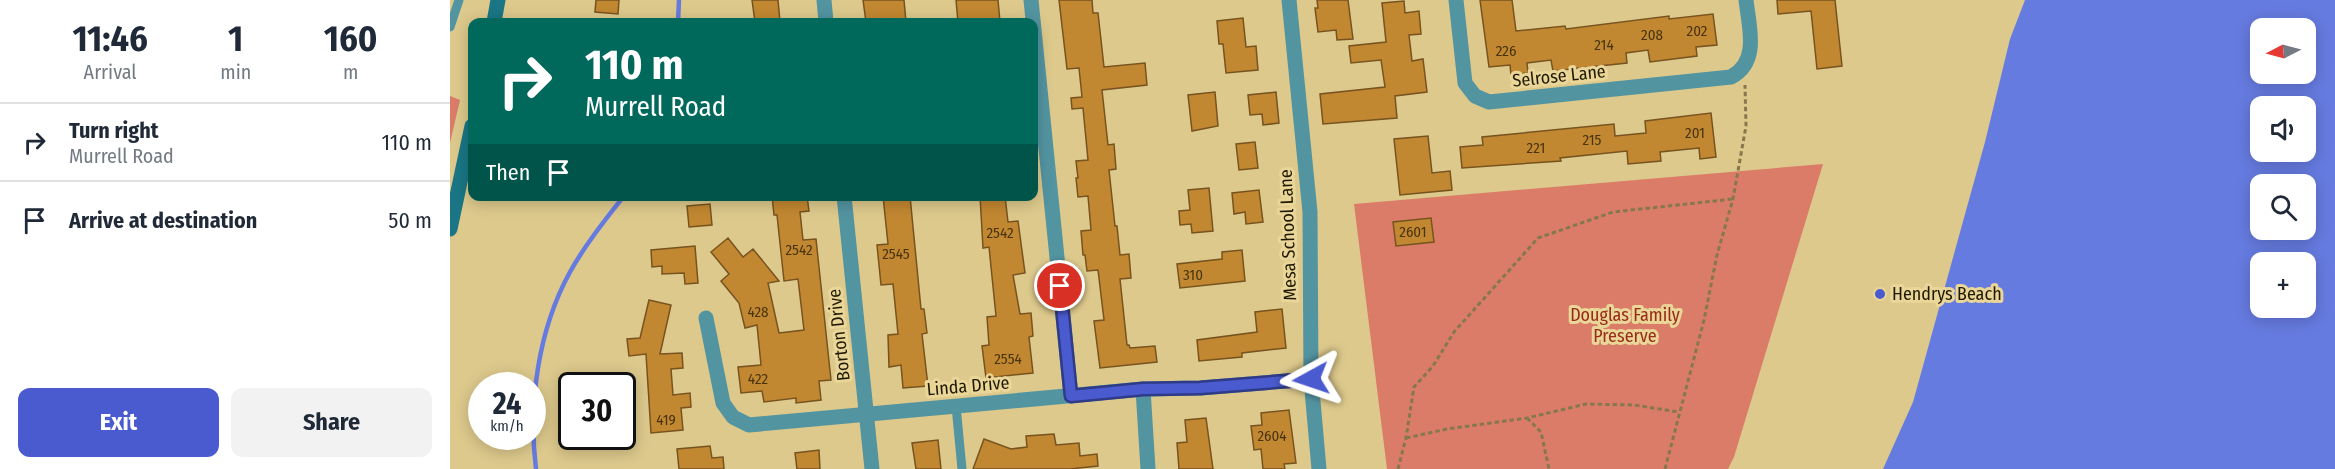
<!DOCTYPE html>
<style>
body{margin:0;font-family:"Fira Sans Condensed",sans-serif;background:#f2f2f3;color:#1f2937;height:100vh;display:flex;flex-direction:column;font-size:22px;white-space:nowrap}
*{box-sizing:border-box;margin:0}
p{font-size:20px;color:#747a83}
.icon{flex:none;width:33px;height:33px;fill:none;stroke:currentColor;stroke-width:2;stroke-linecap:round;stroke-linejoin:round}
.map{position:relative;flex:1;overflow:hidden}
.side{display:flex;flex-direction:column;background:#fff;width:450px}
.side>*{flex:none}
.hud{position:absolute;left:18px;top:18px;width:570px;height:183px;border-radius:12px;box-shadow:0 3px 15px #0003;background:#00695c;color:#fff;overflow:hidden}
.needle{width:39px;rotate:264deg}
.controls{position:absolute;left:1800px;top:18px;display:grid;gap:12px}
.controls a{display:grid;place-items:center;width:66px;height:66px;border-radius:12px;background:#fff;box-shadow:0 3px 15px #0003;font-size:30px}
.speed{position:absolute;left:18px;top:372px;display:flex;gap:12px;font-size:30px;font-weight:700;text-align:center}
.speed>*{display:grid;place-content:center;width:78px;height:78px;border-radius:50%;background:#fff;box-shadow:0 3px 15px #0003;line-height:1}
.speed small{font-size:15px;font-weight:400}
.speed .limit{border:3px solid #111;border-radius:9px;background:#fff;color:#111}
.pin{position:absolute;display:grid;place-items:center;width:51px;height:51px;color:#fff;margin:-26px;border:3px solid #fff;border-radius:50%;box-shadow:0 2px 6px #0007}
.me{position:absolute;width:66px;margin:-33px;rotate:265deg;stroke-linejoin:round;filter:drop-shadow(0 0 4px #0008)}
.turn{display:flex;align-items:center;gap:21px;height:126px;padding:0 18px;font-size:27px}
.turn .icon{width:78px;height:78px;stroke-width:2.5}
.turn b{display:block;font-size:42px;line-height:51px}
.then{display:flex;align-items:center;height:57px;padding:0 18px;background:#0003;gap:12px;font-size:22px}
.eta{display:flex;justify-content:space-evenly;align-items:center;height:102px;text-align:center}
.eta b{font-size:36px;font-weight:700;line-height:42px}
.primary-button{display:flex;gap:12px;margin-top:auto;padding:12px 18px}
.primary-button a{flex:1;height:69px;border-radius:12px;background:#4a5bd0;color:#fff;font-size:24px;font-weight:700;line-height:69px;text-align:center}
.primary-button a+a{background:#f2f2f3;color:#1f2937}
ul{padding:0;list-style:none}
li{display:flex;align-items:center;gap:18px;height:78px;padding:0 18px;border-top:2px solid #e0e1e3}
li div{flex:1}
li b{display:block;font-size:22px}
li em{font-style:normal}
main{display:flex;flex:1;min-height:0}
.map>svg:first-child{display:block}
.green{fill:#db7c69}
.water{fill:#667be0;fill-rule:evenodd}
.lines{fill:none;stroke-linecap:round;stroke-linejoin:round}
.stream{stroke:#667be0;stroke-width:4.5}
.building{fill:#c28731;stroke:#775320;stroke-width:1.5}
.path{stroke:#86784c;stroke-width:3;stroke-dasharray:4.5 3;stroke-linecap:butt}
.lane{stroke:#5394a1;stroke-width:9}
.street{stroke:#5394a1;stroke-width:15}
.secondary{stroke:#1a7685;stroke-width:15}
.route-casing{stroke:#303b87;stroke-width:15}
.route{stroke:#4a5bd0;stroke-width:10}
.poi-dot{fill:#4a5bd0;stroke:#ead698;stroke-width:2}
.labels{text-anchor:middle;stroke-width:6;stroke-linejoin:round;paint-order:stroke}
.number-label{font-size:15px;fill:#48340e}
.street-label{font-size:18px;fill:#201902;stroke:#ead698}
.poi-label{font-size:18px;fill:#201902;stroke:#ead698;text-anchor:start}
.park-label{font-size:18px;fill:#982c19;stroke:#ead698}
</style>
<main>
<section class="side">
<div class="eta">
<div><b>11:46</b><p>Arrival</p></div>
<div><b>1</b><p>min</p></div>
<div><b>160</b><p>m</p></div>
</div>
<ul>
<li><svg class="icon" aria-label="right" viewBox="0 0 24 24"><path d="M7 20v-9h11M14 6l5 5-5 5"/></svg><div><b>Turn right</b><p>Murrell Road</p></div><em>110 m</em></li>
<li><svg class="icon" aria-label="arrive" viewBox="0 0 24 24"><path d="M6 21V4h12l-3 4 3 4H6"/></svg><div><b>Arrive at destination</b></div><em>50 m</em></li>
</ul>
<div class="primary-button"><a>Exit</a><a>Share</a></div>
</section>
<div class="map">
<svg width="1885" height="469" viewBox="0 0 1885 469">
<rect width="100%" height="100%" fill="#ddc98c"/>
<!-- green -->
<g class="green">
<polygon points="0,96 10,100 0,143"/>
<polygon points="1373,164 1284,457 1278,469 937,469 904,204"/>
</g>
<!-- water -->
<path class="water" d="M1575,0H1885V469H1433L1463,402L1535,142L1560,39ZM1810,28H1856V74H1810ZM1810,106H1856V152H1810ZM1810,184H1856V230H1810ZM1810,262H1856V308H1810Z"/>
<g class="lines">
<!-- stream -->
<g class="stream">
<polyline points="228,22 229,0"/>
<path d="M86,469C78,404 88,330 120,272C135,245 155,220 174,196"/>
</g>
</g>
<!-- building -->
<g class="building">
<polygon points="146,0 169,0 168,14 145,12"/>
<polygon points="302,0 328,0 330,22 305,22"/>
<polygon points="413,0 454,0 456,22 416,22"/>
<polygon points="506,0 548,0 550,22 508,22"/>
<polygon points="609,0 642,0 643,13 648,13 654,67 695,63 697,85 652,90 658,145 664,144 666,169 659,170 665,226 667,226 670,255 679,254 681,278 670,279 677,345 679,345 680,348 705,346 707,362 650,368 644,321 654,320 648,270 637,271 635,255 633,255 631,231 641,230 638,196 628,197 626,178 628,178 626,161 638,160 633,108 622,109 621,98 632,97 629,68 617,69"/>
<polygon points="867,0 898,0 903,39 887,40 886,30 868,32 865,8 868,8"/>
<polygon points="1030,0 1062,0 1066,31 1115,26 1116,29 1219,16 1219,19 1263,14 1267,45 1246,47 1247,56 1200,62 1198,50 1176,53 1177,63 1103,71 1101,60 1077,63 1078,73 1061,75 1060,65 1039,67"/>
<polygon points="1327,0 1385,0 1392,66 1367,69 1361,11 1328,14"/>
<polygon points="954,1 955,13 969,11 971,34 959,35 962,61 973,59 977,92 945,96 947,118 873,124 870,94 935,87 931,60 901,63 899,46 936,42 932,3"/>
<polygon points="793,18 796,47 806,46 808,70 776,73 773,44 769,44 767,21"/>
<polygon points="765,92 768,126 742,131 738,95"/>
<polygon points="826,92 829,123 813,125 812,114 800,115 798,95"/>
<polygon points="1261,113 1266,157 1250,159 1249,148 1210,152 1211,161 1178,164 1177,151 1110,158 1111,161 1012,168 1010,147 1033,145 1032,137 1164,124 1165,136 1196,133 1195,121"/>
<polygon points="978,136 982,173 1000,171 1002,190 950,195 944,139"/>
<polygon points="805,142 808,168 789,170 786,144"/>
<polygon points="759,188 763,231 742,233 741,224 730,225 729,211 740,210 738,190"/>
<polygon points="809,190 813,222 796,224 795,212 784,214 782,193"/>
<polygon points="322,196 357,196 359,211 350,212 353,240 366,239 381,380 369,381 371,400 346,403 346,398 314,402 312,391 291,393 288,367 311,365 307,325 295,328 289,303 271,281 279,274 261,252 278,238 293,257 303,249 329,281 318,283 329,333 354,330 348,279 334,281 327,215 324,215"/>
<polygon points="433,196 460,196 471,309 474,309 477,333 472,334 478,386 453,388 451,365 439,367 438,335 448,334 443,284 431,285 427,245 438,244"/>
<polygon points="530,196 555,196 558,222 568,221 575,273 563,275 570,314 581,313 583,336 579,337 583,373 536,378 532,346 539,345 537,317 546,316 539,247 533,248"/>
<polygon points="260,204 262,225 239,227 237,206"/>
<polygon points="981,218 984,242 946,246 943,222"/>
<polygon points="245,246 248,283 235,284 234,273 212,274 212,266 202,267 201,250"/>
<polygon points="792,250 795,281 730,288 727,264 772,259 772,252"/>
<polygon points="199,300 221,305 210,354 232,353 233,368 221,369 223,395 240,393 241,407 231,408 233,430 201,433 196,354 179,356 177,339 190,338"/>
<polygon points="832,309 836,348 792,353 792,357 749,361 747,340 807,332 805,312"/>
<polygon points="839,410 846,463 834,464 835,469 813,469 811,449 804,450 801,426 812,425 811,413"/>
<polygon points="756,418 763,469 729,469 727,443 737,442 735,420"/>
<polygon points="604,434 606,445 629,443 630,456 647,454 648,466 620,469 523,469 534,439 561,449 577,447 576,436"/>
<polygon points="488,440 491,469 466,469 462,443"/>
<polygon points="260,446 262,458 273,457 274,469 229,469 227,449"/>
<polygon points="369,450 370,469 347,469 345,453"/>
</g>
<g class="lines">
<!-- path -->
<g class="path">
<polyline points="1077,418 1091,432 1099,469"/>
<polyline points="956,438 997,429 1077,418 1136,404 1184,405 1229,412"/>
<polyline points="948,469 956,438 964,387 983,366 1004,332 1088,238 1163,212 1283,199"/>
<polyline points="1215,469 1254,320 1267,255 1283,199 1296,126 1295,85"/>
</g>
<!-- lane -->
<g class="lane">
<polyline points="0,27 9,0"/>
<polyline points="506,406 512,469"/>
</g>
<!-- street -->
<g class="street">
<polyline points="374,0 376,22"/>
<polyline points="581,0 621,396"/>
<polyline points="839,0 860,212 861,379 869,469"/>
<path d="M1006,0L1015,83L1025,96L1039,102L1281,77C1310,62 1299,27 1296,0"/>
<polyline points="394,196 422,469"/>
<polyline points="256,318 273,403 283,417 299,425 693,389 750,388 861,379"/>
<polyline points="693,389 698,469"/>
</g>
<!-- secondary -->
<g class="secondary">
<polyline points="44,22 48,0"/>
<polyline points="0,229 22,126"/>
</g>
</g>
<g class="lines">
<defs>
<polyline id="route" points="610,286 621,396 693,389 750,388 861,379"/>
</defs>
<!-- route casing -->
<use href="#route" class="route-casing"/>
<!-- route -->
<use href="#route" class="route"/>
</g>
<!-- markers -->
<circle class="poi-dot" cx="1430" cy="294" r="6"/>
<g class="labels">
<!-- number labels -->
<g class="number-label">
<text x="1247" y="36">202</text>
<text x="1202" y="40">208</text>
<text x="1154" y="50">214</text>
<text x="1056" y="56">226</text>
<text x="1245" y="138">201</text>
<text x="1142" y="145">215</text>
<text x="1086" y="153">221</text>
<text x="963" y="237">2601</text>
<text x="550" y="238">2542</text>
<text x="349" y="255">2542</text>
<text x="446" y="259">2545</text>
<text x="743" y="280">310</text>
<text x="308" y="317">428</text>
<text x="558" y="364">2554</text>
<text x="308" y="384">422</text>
<text x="216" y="425">419</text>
<text x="822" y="441">2604</text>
</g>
<!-- street labels -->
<g class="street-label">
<text transform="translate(1109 76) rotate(-6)" y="6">Selrose Lane</text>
<text transform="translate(838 235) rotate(-92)" y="6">Mesa School Lane</text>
<text transform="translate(389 335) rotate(-96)" y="6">Borton Drive</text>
<text transform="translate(518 386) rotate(-5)" y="6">Linda Drive</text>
</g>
<!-- poi labels -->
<g class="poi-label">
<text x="1442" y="300">Hendrys Beach</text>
</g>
<!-- park labels -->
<g class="park-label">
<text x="1175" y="321">Douglas Family<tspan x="1175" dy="21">Preserve</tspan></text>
</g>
</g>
</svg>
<div class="controls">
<a><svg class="needle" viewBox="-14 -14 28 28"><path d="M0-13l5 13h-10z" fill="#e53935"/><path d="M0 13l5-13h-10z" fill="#747a83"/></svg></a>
<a><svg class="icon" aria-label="sound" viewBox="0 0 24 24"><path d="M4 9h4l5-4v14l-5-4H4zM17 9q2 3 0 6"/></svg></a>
<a><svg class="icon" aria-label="search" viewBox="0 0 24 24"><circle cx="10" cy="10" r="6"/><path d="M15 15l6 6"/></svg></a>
<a>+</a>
</div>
<div class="speed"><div>24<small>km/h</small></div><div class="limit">30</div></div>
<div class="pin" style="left:610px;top:286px;background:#d93025"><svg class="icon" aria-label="arrive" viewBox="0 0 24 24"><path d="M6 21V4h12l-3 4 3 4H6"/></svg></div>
<svg class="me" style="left:861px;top:379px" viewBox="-20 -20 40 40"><path d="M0-17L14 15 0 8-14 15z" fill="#4a5bd0" stroke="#fff" stroke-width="4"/></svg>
<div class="hud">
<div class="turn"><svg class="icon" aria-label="right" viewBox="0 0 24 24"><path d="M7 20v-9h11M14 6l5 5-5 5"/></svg><div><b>110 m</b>Murrell Road</div></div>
<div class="then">Then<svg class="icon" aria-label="arrive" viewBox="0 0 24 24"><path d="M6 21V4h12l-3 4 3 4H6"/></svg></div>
</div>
</div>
</main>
